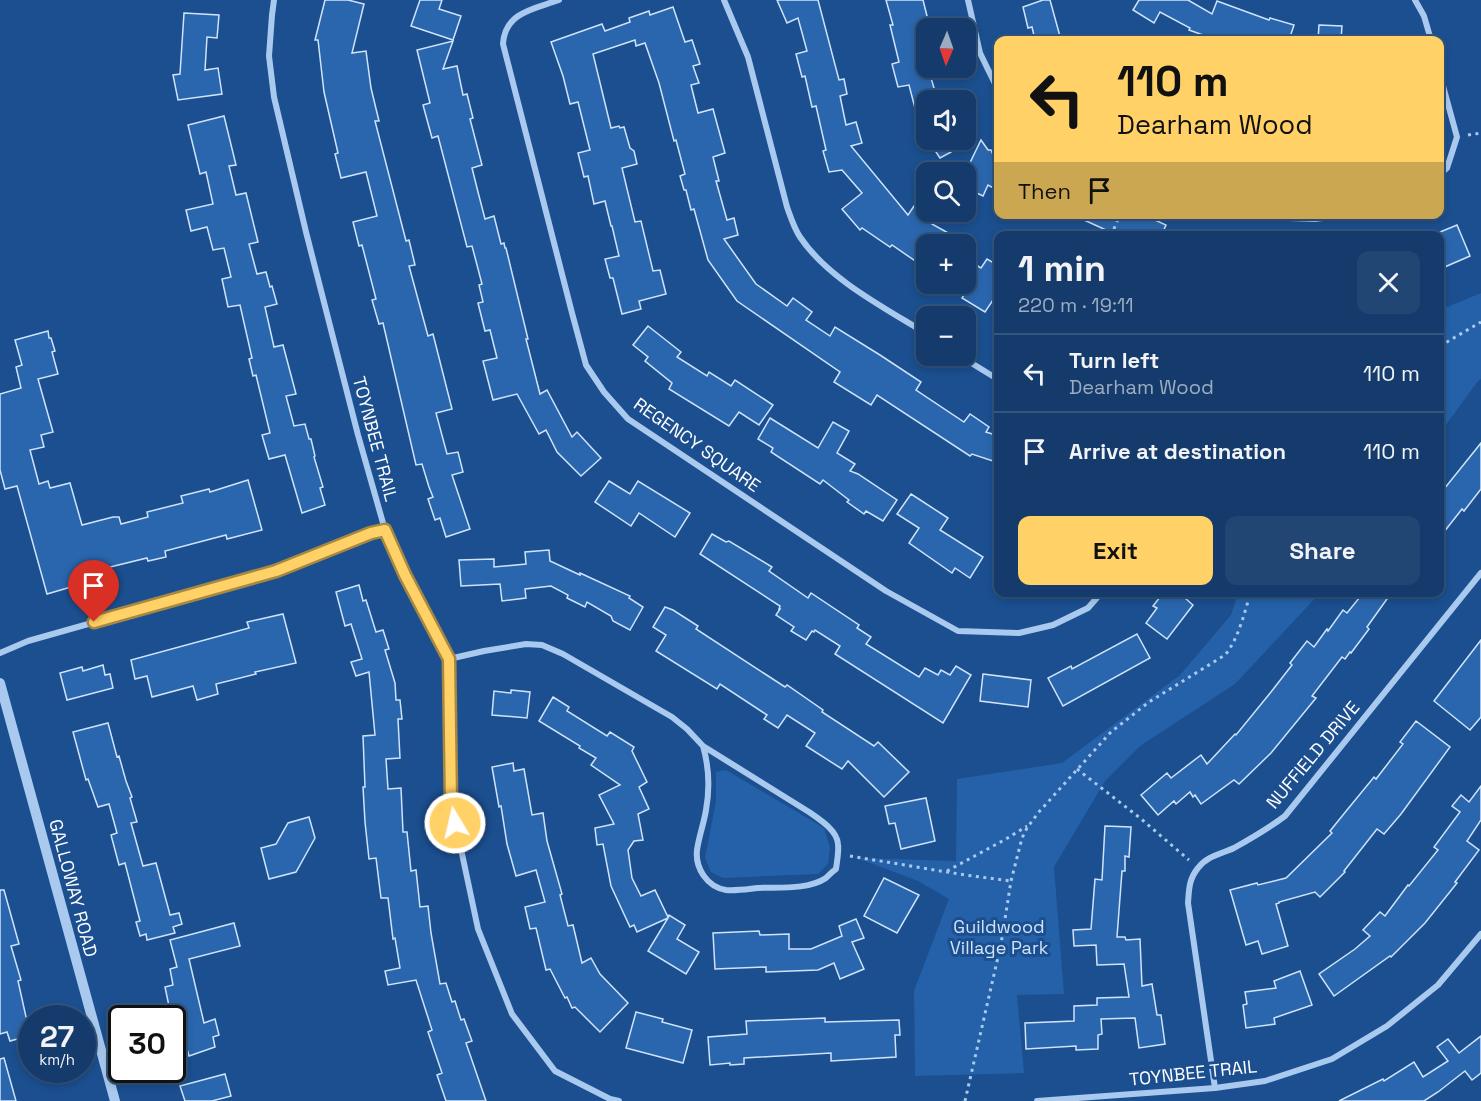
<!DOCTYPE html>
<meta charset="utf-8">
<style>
body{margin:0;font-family:"Space Grotesk",sans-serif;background:#214673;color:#f1f3f6;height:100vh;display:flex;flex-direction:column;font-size:22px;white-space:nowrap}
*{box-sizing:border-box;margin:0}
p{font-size:20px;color:#9dadc1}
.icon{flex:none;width:33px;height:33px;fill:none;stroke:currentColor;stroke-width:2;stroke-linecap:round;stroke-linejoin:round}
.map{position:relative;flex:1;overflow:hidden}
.details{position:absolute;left:994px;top:231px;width:450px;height:366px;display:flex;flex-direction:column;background:#143b6b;border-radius:12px;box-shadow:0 3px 9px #0003,0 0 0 2px #33557e}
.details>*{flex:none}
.top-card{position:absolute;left:994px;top:36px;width:450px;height:183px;border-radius:12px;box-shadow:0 3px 9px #0003,0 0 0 2px #33557e;background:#ffd166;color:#111;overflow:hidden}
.needle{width:39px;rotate:182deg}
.fabs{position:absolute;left:916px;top:18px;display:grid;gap:12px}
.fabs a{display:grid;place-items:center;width:60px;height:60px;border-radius:12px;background:#143b6b;box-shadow:0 3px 9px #0003,0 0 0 2px #33557e;font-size:30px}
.speed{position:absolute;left:18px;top:1005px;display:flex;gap:12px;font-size:30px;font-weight:700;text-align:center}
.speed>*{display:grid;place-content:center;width:78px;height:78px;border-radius:50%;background:#143b6b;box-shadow:0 3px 9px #0003,0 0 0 2px #33557e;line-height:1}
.speed small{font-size:15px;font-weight:400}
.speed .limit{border:3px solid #111;border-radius:9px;background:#fff;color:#111}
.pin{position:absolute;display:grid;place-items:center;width:51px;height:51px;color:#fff;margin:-62px -26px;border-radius:50% 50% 50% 0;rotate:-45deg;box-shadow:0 0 6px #0007}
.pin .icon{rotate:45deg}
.me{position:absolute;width:66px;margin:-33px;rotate:351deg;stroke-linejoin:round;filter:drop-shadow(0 0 4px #0008)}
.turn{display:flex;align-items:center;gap:21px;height:126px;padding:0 24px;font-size:27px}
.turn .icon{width:78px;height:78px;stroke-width:2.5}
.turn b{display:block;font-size:42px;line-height:51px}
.then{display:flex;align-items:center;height:57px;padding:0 24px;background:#0003;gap:12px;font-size:22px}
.round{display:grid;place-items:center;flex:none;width:63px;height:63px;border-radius:12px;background:#214673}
.headline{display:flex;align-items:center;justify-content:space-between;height:102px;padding:0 24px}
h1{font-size:36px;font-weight:600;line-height:45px}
.primary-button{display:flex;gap:12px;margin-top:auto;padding:12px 24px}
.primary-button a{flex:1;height:69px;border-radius:12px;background:#ffd166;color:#111;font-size:24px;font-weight:600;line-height:69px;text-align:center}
.primary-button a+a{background:#214673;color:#f1f3f6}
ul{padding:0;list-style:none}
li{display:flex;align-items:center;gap:18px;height:78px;padding:0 24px;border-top:2px solid #33557e}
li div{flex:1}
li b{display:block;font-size:22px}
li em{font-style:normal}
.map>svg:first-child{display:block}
.green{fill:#2461a8}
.building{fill:#2a66ad;stroke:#cfe3fa;stroke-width:1.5}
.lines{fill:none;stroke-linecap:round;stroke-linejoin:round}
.path{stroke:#a9c9ee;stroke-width:3;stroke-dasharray:3 4.5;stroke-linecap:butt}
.minor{stroke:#a9c9ee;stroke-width:6}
.tertiary{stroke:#a9c9ee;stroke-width:10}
.route-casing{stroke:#a68842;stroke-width:15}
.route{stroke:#ffd166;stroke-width:10}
.labels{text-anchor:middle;stroke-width:6;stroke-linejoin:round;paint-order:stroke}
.street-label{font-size:18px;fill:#fff;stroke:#1b4f8f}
.park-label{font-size:18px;fill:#cfe3fa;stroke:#1b4f8f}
</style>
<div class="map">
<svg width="1481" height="1101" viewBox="0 0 1481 1101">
<rect width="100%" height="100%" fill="#1b4f8f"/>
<!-- green -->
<g class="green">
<polygon points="1481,293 1481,379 1478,381 1440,433 1440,310"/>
<polygon points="1238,593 1320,593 1235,684 1140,746 1105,781 1054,867 1064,994 1017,995 1024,1073 915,1076 914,991 949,899 918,881 857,858 956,861 957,779 1062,763 1180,675 1231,615"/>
<polygon points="726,770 824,828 830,847 828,864 818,874 723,878 711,872 705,858 716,801 716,772"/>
</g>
<!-- building -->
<g class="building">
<polygon points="325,0 348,0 364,4 352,53 366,51 371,88 379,121 375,121 406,241 409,240 415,265 409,266 428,336 433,334 452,409 436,413 447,454 458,452 463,472 452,475 470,529 446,537 440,518 435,520 428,499 433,497 429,487 422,464 416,465 383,323 379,324 372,300 376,299 362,245 359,246 353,222 377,216 366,172 341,178 335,154 338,153 324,92 318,40 315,40"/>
<polygon points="420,0 442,0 439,9 461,16 453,40 411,26"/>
<polygon points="777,0 818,0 839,80 844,79 847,94 840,96 846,125 856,122 862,143 851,146 908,215 914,206 933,218 932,224 968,244 927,244 927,269 892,245 890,247 862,228 860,230 842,209 862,193 842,170 829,172 823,151 826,150 816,106 812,107 805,76 802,77 796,54 807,51 798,18 787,23"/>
<polygon points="886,0 923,0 930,28 927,28 927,68 928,68 937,98 927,100 927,135 922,135 909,85 898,87 892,64 899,62 890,25 893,25"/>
<polygon points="1043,0 1050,0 1061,40 1035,40 1032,27 1028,28 1023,7"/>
<polygon points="1139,0 1188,0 1212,14 1217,1 1269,20 1270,18 1294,25 1289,40 1217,40 1189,30 1190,28 1160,12 1154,23 1133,10"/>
<polygon points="673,7 685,42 692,40 700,64 693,66 699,83 691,85 698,113 713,109 725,153 713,157 719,181 716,181 727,220 734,218 738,235 724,239 756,284 787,306 793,298 812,312 806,320 830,336 835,327 880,355 921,382 916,390 964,422 970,414 989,427 986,432 999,436 999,463 972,454 970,456 877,395 871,405 834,382 840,372 737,301 708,260 694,209 691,210 686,190 684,190 680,176 685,174 676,140 674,141 659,83 645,43 636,46 635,40 593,54 611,128 619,126 620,128 624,127 630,148 634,151 637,164 622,168 635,222 641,221 653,271 660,270 666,294 639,301 641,309 622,314 613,278 610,278 605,259 619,256 612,226 611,226 605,201 594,204 588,176 584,177 578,153 590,150 578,102 570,104 563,76 551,42 602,24 605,31 630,22 629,18 649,11 650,15"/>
<polygon points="184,13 219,15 217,38 207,37 205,70 218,68 222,94 178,100 173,75 180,74"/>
<polygon points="1319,25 1342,26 1341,40 1318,40"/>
<polygon points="453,41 443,69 457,66 463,95 467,94 473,118 470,119 482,165 472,168 478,192 485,219 494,216 501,244 504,243 505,248 506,248 528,339 526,339 540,394 547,390 572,437 577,432 601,458 581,476 557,452 546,430 539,434 517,394 493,400 483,361 497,358 490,330 485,331 478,303 483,302 479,285 482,284 472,246 467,247 438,136 432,138 423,105 430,103 417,50"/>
<polygon points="224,116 236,165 229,166 236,195 246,193 258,242 249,244 257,274 266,272 270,287 272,286 277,304 265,307 274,347 283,345 296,394 286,396 294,426 305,424 309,439 311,439 315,456 314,457 323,487 320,488 325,505 302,513 285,455 269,459 262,435 270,433 256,375 253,376 249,359 252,358 240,305 228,307 222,279 231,277 224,248 213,250 207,227 191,231 186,210 213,204 206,172 200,174 188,125"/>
<polygon points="928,140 948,140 951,152 940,158"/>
<polygon points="981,140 988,150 991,150 996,162 999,163 999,191 988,185 983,196 966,188 966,171"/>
<polygon points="1071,214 1142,214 1166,225 1161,236 1119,236"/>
<polygon points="1457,225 1470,256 1440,269 1440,232"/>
<polygon points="966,259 981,268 987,259 999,266 999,291 985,312 962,298 967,290 966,290"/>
<polygon points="648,326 681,352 677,357 707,376 709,372 731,386 735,380 773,405 759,425 739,412 729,426 669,389 672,383 645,361 648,357 633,345"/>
<polygon points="48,331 49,338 51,338 55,351 52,352 58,374 38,379 53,432 41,435 44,447 30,450 39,484 48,481 50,488 70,483 82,525 113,517 119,517 121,524 148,517 147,512 183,503 181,496 209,489 210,492 248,480 262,530 227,539 226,535 165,551 166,557 148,561 147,558 102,569 105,577 47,594 17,486 5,489 0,470 0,394 21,388 16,367 22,365 15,340"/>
<polygon points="770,418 818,448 833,422 849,431 837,453 855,464 850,471 858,474 897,500 883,521 866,511 864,514 847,502 849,500 823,480 820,484 771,452 773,448 758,439"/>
<polygon points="1481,443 1481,489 1464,511 1462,509 1440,537 1440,494"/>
<polygon points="609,481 630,494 638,481 690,513 675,537 639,513 631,526 595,502"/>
<polygon points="911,494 948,518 940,530 983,557 970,578 955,568 952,573 909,543 919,528 897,514"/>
<polygon points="712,534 726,542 729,541 772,567 769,571 808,598 811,593 859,625 857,628 871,637 866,644 919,677 925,668 938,675 941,670 950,675 956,666 971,675 943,723 835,654 840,646 815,630 814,632 812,631 806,640 791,631 794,627 776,615 780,609 779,609 780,606 700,554"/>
<polygon points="549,550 550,561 580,575 580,573 630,596 629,598 643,607 630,630 613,621 611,616 587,602 585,607 567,598 568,595 551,586 525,589 526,598 502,601 500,584 461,586 459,560 494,559 494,567 526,564 525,552"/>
<polygon points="359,585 363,601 366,600 376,632 383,630 389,649 385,650 395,683 396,700 400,700 402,719 398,719 400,758 386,759 388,789 401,788 403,832 407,832 411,871 416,870 420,907 428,906 431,933 440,984 446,983 452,1002 455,1001 461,1020 464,1019 472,1041 466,1043 486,1101 446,1101 437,1075 442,1073 428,1032 432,1030 416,980 388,985 385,971 400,968 395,938 393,939 388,898 381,898 376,858 369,859 365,822 363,787 365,787 363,736 375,735 369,672 356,676 351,662 362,659 351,624 345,626 336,592"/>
<polygon points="1164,592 1178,592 1193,605 1167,639 1146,623 1157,608 1153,606"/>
<polygon points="1364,592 1392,592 1367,627 1369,629 1351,653 1350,652 1345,659 1342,657 1312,696 1316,698 1271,753 1239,784 1234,780 1201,804 1195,795 1193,797 1190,792 1176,804 1174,801 1158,815 1141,795 1167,773 1171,778 1201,755 1207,764 1235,734 1236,735 1271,692 1292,665 1290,663 1307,641 1314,647 1327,629 1328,631 1343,610 1347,613"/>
<polygon points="665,607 673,610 698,626 696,629 785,687 787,685 823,710 822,712 874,746 878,742 909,772 884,797 848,761 842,769 806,746 815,733 787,715 778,728 764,719 767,715 720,684 717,689 656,651 666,635 653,627"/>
<polygon points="283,614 296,663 255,672 256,674 216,684 218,694 197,700 193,686 152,697 147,676 135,679 131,660 249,628 247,622"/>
<polygon points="1137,634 1150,658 1063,706 1048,678 1071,666 1072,669"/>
<polygon points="1481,640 1481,717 1470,730 1434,701"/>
<polygon points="103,665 105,675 110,674 113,688 67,700 60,673 82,667 83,671"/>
<polygon points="983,674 1031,680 1028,707 980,701"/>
<polygon points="511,690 530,692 527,718 492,715 494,691 511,693"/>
<polygon points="553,697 569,707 567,711 607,736 610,732 634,747 632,751 647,782 639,787 649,809 638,814 643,840 634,841 628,850 632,878 641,896 655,890 668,917 669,915 685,925 677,939 699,952 686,974 648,951 668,918 637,932 634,925 630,927 611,886 603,844 597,845 595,828 614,824 599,795 620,785 591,765 596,758 579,748 580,746 539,721"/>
<polygon points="1416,721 1450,747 1401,814 1384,834 1377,829 1344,871 1345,872 1320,897 1315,892 1279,902 1279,903 1276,904 1288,946 1262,954 1258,941 1246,945 1230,890 1257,883 1258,885 1286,878 1332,833 1330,831 1347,810 1374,777 1376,779 1403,744 1400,742"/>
<polygon points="108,723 117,757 119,756 126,781 132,797 130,798 137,822 131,823 143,866 156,863 169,911 170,915 179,913 182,924 173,927 175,933 147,940 146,934 140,936 136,922 140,921 125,863 119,865 111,835 117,833 109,804 98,807 88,779 86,780 73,732"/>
<polygon points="513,763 514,771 524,769 532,815 543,813 547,841 562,894 560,895 568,926 573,925 582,963 591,958 600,974 628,1003 600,1032 575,1007 572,1008 567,997 565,998 550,969 546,970 536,928 530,929 525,907 545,902 536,870 516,876 507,844 501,806 499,807 492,767"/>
<polygon points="1481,786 1481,820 1467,841 1479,850 1455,882 1457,883 1425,923 1391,957 1390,956 1334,996 1319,974 1355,949 1370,936 1363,930 1380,912 1385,916 1408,885 1409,886 1438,850 1434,847 1460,812 1452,806 1461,795 1469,802"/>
<polygon points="926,798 935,841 901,849 895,823 889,824 885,806"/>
<polygon points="309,817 315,838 296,872 269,879 261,848 276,844 288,823"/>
<polygon points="1105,826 1131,827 1129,857 1125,856 1125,871 1122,871 1117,937 1125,937 1126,940 1140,939 1142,986 1152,984 1157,1015 1161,1015 1165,1044 1139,1048 1135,1018 1101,1019 1102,1034 1098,1035 1098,1049 1076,1050 1076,1046 1026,1049 1025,1023 1074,1021 1074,1006 1097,1005 1097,998 1129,997 1124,964 1097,965 1096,945 1074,946 1073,930 1091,929 1095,879 1102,880"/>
<polygon points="884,878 919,895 897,933 864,916"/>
<polygon points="0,890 4,890 19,944 11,946 21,980 18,981 26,1017 32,1016 32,1035 10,1041 7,1032 0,1034"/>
<polygon points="856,919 864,938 852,942 864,969 840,979 834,963 818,970 766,972 766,967 715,969 713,933 759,931 760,935 789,934 789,949 811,949 842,936 839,926"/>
<polygon points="234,923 240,946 189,959 204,1023 215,1019 219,1035 213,1037 215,1047 189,1056 179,1020 172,1021 172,1018 144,1018 143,1012 169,1006 165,987 173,985 170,969 177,967 170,940"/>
<polygon points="1300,971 1312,1005 1274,1018 1275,1024 1246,1028 1243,1005 1247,1004 1245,992 1276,988 1274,981"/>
<polygon points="636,1012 663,1019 662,1022 692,1030 683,1063 626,1048"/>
<polygon points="825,1018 825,1022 899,1020 900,1035 895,1035 896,1057 831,1061 831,1053 744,1058 744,1064 730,1065 730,1063 710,1065 708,1037 747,1034 746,1021"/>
<polygon points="1481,1036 1481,1073 1472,1080 1465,1071 1438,1092 1424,1101 1339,1101 1383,1079 1384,1081 1414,1062 1423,1077 1448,1061 1437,1047 1448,1039 1459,1053"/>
<polygon points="4,1058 16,1101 0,1101 0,1059"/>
<polygon points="225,1074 231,1096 212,1101 185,1101 180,1086"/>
</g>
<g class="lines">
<!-- path -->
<g class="path">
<polyline points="1468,135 1481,133"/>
<polyline points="1111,236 1120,214"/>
<polyline points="1440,346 1481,322"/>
<polyline points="1077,769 1140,818 1189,860"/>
<polyline points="850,856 965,875 1011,881"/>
<polyline points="947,871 1006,839 1027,826"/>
<path d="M965,1101L1001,944L1011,881L1022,838L1027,828L1038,813L1111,732L1149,702L1225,655C1239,638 1244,613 1251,592"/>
</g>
<!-- minor -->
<g class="minor">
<polyline points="274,0 272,15 269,56 274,97 306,232 358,435 385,530 405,575 449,659 451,802 478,929 512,1014 555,1071 610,1099 619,1101"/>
<path d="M559,0C534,9 505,12 503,44L572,313L586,365L604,392L628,419L886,591L958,631L1019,633L1053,625L1088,608L1102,592"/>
<path d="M724,0L748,57L787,207C791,218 794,228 800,237C828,279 885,308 927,334"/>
<polyline points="968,0 980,53 999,92"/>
<polyline points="1415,0 1424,16 1431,40"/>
<polyline points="1440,75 1457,137 1447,168 1440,174"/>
<polyline points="1257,214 1264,217 1315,219 1354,214"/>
<polyline points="960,356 999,380"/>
<polyline points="0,653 28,641 276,571 371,533 385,530"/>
<path d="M449,659L484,651L526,644L542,645L563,654L672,717L687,729L703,746L809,812C819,819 837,830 838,844C839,852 837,861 836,869C833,871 829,875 826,878C808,890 779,887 758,888C748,889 736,891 726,890C707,887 695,868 697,850C699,836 704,823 706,810C710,788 709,767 703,746"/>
<path d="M1215,1088L1188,903C1189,889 1189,879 1198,868C1207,856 1221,854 1234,848C1252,838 1269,828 1285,816L1481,573"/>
<polyline points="1037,1101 1215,1088 1265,1081 1332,1059 1387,1026 1438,985 1481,934"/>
</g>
<!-- tertiary -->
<polyline class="tertiary" points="0,683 115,1101"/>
</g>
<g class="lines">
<defs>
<polyline id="route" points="94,622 276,571 371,533 385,530 405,575 449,659 451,802 455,823"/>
</defs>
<!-- route casing -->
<use href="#route" class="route-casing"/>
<!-- route -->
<use href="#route" class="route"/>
</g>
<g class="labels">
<!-- street labels -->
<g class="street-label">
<text transform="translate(375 439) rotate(75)" y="6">TOYNBEE TRAIL</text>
<text transform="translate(697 445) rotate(35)" y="6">REGENCY SQUARE</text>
<text transform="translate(1313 755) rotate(-50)" y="6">NUFFIELD DRIVE</text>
<text transform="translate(73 888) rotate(75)" y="6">GALLOWAY ROAD</text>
<text transform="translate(1193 1073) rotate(-6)" y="6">TOYNBEE TRAIL</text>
</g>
<!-- park labels -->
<g class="park-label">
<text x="999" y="933">Guildwood<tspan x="999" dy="21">Village Park</tspan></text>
</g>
</g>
</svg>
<div class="fabs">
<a><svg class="needle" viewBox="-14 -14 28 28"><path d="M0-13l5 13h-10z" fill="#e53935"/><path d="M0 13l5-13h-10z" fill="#9dadc1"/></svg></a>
<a><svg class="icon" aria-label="sound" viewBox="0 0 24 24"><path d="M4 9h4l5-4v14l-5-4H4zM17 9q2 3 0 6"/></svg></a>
<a><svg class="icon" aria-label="search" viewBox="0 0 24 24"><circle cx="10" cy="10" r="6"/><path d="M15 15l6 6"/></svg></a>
<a>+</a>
<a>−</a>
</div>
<div class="speed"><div>27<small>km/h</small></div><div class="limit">30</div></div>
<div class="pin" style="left:94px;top:622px;background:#d93025"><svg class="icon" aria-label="arrive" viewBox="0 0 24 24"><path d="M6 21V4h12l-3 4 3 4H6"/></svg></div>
<svg class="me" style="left:455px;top:823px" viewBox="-20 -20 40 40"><circle r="17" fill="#ffd166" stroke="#fff" stroke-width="3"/><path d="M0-11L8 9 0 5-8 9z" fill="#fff"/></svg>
<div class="top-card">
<div class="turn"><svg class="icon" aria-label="left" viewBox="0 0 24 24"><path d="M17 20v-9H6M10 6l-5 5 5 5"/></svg><div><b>110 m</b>Dearham Wood</div></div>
<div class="then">Then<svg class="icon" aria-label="arrive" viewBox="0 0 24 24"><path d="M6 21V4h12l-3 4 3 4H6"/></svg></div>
</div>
<section class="details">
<div class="headline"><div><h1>1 min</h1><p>220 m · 19:11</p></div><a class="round"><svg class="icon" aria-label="close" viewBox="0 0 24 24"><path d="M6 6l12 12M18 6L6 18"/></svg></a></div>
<ul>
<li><svg class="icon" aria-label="left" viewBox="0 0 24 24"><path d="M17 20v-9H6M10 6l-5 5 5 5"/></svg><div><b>Turn left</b><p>Dearham Wood</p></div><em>110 m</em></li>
<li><svg class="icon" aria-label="arrive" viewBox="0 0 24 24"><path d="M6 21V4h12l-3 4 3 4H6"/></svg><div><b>Arrive at destination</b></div><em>110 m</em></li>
</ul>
<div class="primary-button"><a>Exit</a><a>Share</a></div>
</section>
</div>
